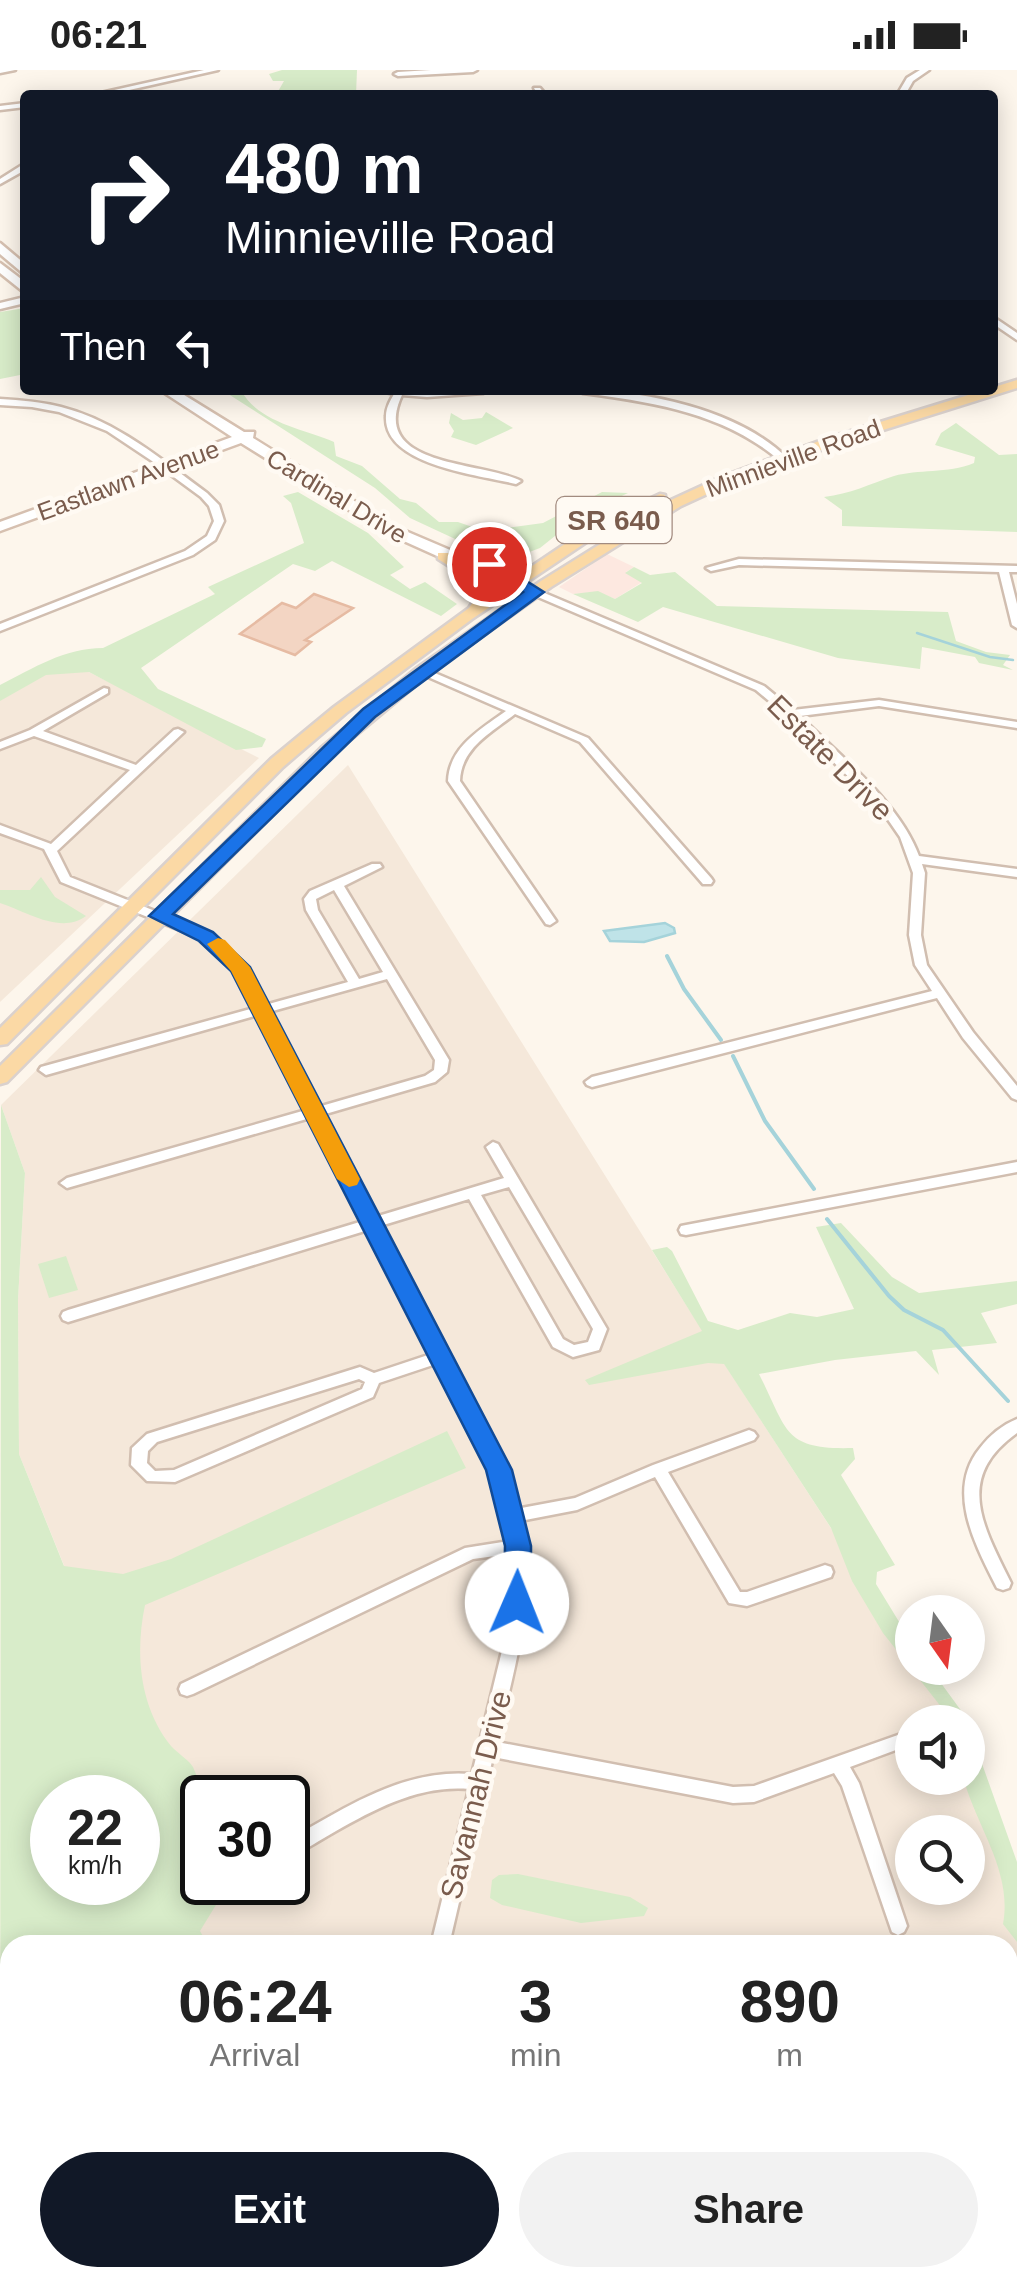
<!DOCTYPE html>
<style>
body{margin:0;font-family:Helvetica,sans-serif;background:#f2f2f2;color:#222;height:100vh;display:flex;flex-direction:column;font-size:38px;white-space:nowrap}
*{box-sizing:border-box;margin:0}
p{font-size:32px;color:#767676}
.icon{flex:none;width:55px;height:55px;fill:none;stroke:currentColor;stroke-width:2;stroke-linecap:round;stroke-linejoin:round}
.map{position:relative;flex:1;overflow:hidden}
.details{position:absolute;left:0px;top:1865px;width:1018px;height:352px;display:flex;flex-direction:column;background:#fff;border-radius:30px 30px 0 0;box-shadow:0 5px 25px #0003}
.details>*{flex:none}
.hud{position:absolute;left:20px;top:20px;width:978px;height:305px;border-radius:10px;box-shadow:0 5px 25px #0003;background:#111827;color:#fff;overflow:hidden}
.needle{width:65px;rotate:166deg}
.tools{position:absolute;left:895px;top:1525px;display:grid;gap:20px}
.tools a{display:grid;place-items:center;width:90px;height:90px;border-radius:50%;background:#fff;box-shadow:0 5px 25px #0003;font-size:50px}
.speed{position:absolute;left:30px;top:1705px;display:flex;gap:20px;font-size:50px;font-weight:700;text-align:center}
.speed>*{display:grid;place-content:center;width:130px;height:130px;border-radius:50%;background:#fff;box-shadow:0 5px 25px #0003;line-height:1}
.speed small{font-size:25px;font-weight:400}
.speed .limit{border:5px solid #111;border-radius:15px;background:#fff;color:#111}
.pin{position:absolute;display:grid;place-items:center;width:85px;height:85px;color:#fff;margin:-42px;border:5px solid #fff;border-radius:50%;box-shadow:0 2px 10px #0007}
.me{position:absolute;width:110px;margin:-55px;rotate:1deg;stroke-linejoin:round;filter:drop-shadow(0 0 8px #0008)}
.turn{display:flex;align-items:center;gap:35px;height:210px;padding:0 40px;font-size:45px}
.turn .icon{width:130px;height:130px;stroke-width:2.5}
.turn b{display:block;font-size:70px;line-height:85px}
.then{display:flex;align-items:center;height:95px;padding:0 40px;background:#0003;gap:20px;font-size:38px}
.eta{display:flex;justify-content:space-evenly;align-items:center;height:170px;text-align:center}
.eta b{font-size:60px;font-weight:600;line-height:70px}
.cta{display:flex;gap:20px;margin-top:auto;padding:20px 40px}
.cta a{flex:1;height:115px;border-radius:60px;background:#111827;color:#fff;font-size:40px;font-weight:600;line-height:115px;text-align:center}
.cta a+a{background:#f2f2f2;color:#222}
.status{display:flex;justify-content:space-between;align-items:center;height:70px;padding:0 50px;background:#fff;direction:ltr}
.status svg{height:28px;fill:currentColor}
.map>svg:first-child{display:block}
.residential{fill:#f5e8da;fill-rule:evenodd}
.commercial{fill:#fde8e0}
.green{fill:#d8ecc9;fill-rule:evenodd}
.water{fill:#bfe3e8;stroke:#a5d3da;stroke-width:2.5}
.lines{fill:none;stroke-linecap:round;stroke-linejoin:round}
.stream-far1{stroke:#a5d3da;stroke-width:2.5}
.stream{stroke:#a5d3da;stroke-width:4}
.building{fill:#f3d5c3;stroke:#e6bba3;stroke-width:2.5}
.street-casing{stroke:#d1beb0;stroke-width:5}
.secondary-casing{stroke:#d6c0b0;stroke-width:5}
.primary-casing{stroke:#dad1cd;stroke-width:5}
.street{fill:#fff;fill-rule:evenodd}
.secondary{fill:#fff;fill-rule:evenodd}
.primary{fill:#fbd9a5;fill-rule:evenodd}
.route{fill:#1a73e8;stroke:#114b97;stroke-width:2.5}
.slow{fill:#f59e0b}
.labels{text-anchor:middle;stroke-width:9;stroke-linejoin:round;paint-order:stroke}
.far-street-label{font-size:25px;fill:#7a5c4d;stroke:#fffaf3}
.shield{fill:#fffaf3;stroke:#a28b7f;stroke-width:2.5}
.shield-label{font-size:28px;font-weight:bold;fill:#7a5c4d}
.street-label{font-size:30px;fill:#7a5c4d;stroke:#fffaf3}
</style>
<div class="status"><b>06:21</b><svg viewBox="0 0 49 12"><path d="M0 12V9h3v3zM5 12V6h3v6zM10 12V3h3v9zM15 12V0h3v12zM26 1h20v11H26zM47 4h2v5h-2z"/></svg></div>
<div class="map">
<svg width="1017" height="2216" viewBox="0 0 1017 2216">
<rect width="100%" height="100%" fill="#fdf6ec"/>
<!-- residential -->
<g class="residential">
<polygon points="71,593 259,688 0,932 0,622"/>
<path d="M348,695L688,1238L912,1583V1598L958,1652H912V1708H968L1017,1816V2216H170L166,2208H1008V1875H178L101,1587L19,1384L18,1230L25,1103L1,1035ZM202,1728H288V1812H202ZM912,1762H968V1818H912Z"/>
</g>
<!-- commercial -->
<polygon class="commercial" points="607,484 634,497 626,502 642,512 615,529 598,522 573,524 559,517"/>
<!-- green -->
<g class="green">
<polygon points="282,0 357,0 356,25 276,25 284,11 273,11 269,4"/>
<polygon points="25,238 25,304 0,309 0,242"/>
<path d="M222,320H241C258,353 305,359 334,372L336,386L362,396L400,429L416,433L439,452H458L484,461L543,453L602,422L628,423L580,446L540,478L516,487L496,488L410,448L375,418Z"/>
<polygon points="486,342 513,358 476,375 451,367 454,361 449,353 451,343 463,350 482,348"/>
<path d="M956,353L999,385L1017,384V462L842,456V440L824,427C850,424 870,414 894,406C918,399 947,404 974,393L975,387L935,375L941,363Z"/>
<path d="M298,422L368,463L404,497L390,505L410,519L425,512L457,534L441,546L332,491L315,501L293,494L141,598L158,619L266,669L262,677L236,680L89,602L46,605L0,631V615C34,598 64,578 103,578L215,524L208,517L304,473L291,433L283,426Z"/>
<polygon points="634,497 650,505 675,502 717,536 948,542 956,571 986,582 1010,585 1003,595 1013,600 979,593 975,587 922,577 920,599 838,588 663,537 638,552 573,524 598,521 615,529 642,513 625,503"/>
<path d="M41,807L55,827L86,846C61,865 25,841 0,833V820H30Z"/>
<path d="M1,1035L25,1103L18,1230L19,1384L64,1496L123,1504L171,1489L447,1361L466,1398L145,1535C135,1583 139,1636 171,1676C177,1683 188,1689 193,1697C209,1731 202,1776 202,1812L207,1813L210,1826L219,1830L200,1861L208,1875H10V2208H202L204,2216H0ZM52,1728H138V1812H52Z"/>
<path d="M841,1153L892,1207L919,1223L1017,1211V1234L981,1243L997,1273L932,1280L939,1305L916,1281L835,1290L759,1304C788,1361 783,1380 853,1378L855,1389L841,1405L895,1495L877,1502L876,1514L912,1573V1598H930L965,1646L1017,1792V1872L1003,1854C1012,1806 982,1764 967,1720C962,1706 968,1672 968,1652H953L883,1563L852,1511L831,1458L724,1294L708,1293L589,1315L585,1310L702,1261L652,1180L667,1177L672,1181L708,1251L738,1260L790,1243L817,1247L854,1239L816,1157Z"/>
<polygon points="66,1186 78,1220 49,1228 38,1194"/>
<polygon points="518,1804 630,1827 648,1838 644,1846 581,1853 502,1835 490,1828 492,1810 499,1805"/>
</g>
<!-- water -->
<polygon class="water" points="665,853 674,858 675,863 644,872 610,871 604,861"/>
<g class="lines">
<!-- stream-far1 -->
<polyline class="stream-far1" points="917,563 990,587 1013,590"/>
<!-- stream -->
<g class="stream">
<polyline points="667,886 684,919 721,970"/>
<polyline points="733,986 765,1051 814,1119"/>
<polyline points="827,1149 889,1226 904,1240 943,1260 1008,1331"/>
</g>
</g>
<!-- building -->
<polygon class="building" points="314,524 353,538 305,570 311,572 295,585 240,564 282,533 296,538"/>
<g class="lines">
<defs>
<g id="street">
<polygon points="0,0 15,0 0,3"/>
<polygon points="204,0 218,0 107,25 92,25"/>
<polygon points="431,0 477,0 473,2 398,6 394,4 398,2"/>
<polygon points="920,0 929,0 913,11 905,25 897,25 907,8"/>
<polygon points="534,18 540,18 546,25 538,25"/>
<polygon points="25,33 25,37 0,40 0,36"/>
<polygon points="22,95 25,95 25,100 0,114 0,109"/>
<polygon points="25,227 25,233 0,239 0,233"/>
<polygon points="992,246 1017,263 1017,270 992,253"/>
<path d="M378,320H488L483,323L427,327L402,325C368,398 483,391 521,411L516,414C481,405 383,396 386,346C386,338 390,331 394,324Z"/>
<path d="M578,320C645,320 739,340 787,388L779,390C724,343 652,332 583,323Z"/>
<path d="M0,329C21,330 41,332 61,337C117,351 162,390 207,423L219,435L224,451L215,470L193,485L0,561V554L185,481L207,466L214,451L209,436L201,427L152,391L107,361L59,342L32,337L0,335Z"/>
<polygon points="739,489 1017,496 1017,502 1009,502 1017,534 1017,558 1012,555 999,502 739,495 711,501 706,498"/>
<path d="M535,519L764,616L793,640L879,630L1017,652V658L879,636L800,646C840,686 899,732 919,786L1017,799V807L922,794L925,803L921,865L927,895L973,962L1017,1016V1030L1012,1028L963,968L937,928L592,1017L587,1015L585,1012L592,1007L932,921L915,895L909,865L913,803L900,767L880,738L787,646L756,620L531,524L530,522Z"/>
<path d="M423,598L588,668L711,808L713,811L711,814H703L580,672L515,644C491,663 461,678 460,711L556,851L550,855L546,854L448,711C449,677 481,659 506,641L419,603L418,601Z"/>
<path d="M104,618L108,619V623L43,661L136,695L174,660L178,659L184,662L57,781L70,807L210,863L243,894L265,935L348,912L306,840L304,829L310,821L372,794H380L382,797L344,816L449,990L447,1002L435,1012L322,1045L375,1147L504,1108L486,1077L493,1072L498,1074L607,1259L599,1280L573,1287L553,1277L469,1129L380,1156L507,1401L516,1439L575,1428L653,1395L749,1360L754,1362L757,1366L754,1370L668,1402L740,1522H747L825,1495L831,1497L833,1502L831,1507L747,1536L729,1533L655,1407L577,1440L520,1451C538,1525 514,1600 497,1672L733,1717L754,1716L912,1660V1674L850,1697L859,1713L907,1856L904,1862L898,1865L892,1862L842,1716L834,1703L754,1732L733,1733L493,1687L449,1875H431L469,1719C420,1715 377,1738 336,1761C320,1770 304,1781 288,1787V1770C345,1738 404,1698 472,1704L508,1556L510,1484L473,1489L193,1624L187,1626L181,1624L179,1619L181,1614L465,1478L509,1471L491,1401L436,1294L379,1313L373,1327L175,1412L147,1411L131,1395L132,1378L147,1364L360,1297L374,1303L431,1284L368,1160L68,1252L63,1250L61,1246L63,1242L68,1240L363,1151L310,1048L67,1118L60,1113L67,1108L306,1040L258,945L46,1005L39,1000L41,997L254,938L234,899L202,869L61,812L44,779L0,763V755L51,774L130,700L34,666L0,679V672L30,660ZM334,820L383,902L359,909L318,840L316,829ZM387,909L435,990L434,1000L425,1006L318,1037L269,942ZM509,1117L593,1259L588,1272L574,1275L563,1269L481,1125ZM359,1309L365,1312L362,1319L174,1400L155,1401L147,1393L148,1381L157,1372Z"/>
<polygon points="1017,1092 1017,1102 686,1165 681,1164 679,1160 681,1156 686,1155"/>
<path d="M1017,1349V1363C954,1408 983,1456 1011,1513L1009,1518L1003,1520L997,1518C976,1476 945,1421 980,1378C990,1365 1002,1355 1017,1349Z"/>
<polygon points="1008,2199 1013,2201 1017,2216 999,2216 996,2208 1008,2208"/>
<polygon points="395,2208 420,2208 416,2216 391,2216"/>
<polygon points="505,2208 534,2208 539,2216 509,2216"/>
</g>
<g id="secondary">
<polygon points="0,173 25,194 25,205 0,184"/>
<polygon points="0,193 25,212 25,223 0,203"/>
<polygon points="160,320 176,320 244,362 254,362 253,368 396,457 525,512 517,517 495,512 386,463 241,373 0,461 0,452 232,367"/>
</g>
<g id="primary">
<polygon points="1017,310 1017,318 832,376 731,413 681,436 551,517 429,604 333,684 7,1012 0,1014 0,996 321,678 417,598 541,511 671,430 721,407 822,370"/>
<polygon points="660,424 665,425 665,431 603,461 472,549 346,643 283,697 7,974 0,975 0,958 271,689 334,637 469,538 479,523 479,515 438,489 438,483 448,483 492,510 495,521 593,455"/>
</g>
</defs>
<!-- street casing -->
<use href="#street" class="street-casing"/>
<!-- secondary casing -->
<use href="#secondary" class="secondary-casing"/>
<!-- primary casing -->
<use href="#primary" class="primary-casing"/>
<!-- street -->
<use href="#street" class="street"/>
<!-- secondary -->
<use href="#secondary" class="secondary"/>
<!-- primary -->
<use href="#primary" class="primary"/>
</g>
<!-- route -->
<polygon class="route" points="483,491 495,491 544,522 375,647 173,844 213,862 250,897 512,1400 531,1476 531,1533 527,1541 517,1545 508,1541 504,1533 505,1476 486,1400 231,901 199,871 149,846 363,639 523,522 483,498"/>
<!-- slow -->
<polygon class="slow" points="218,868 225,870 250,897 360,1109 357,1115 349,1117 337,1109 231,901 207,874"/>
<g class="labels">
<!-- far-street labels -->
<g class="far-street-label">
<text transform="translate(793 388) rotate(-20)" y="9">Minnieville Road</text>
<text transform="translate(128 410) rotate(-20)" y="9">Eastlawn Avenue</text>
<text transform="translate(337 426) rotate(31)" y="9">Cardinal Drive</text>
</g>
<!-- shield labels -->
<rect class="shield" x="556.5" y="427" width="115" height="46" rx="8"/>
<g class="shield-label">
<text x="614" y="460">SR 640</text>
</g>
<!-- street labels -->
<g class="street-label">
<text transform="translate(830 688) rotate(45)" y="10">Estate Drive</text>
<text transform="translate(476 1725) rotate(-76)" y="10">Savannah Drive</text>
</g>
</g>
</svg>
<div class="tools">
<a><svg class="needle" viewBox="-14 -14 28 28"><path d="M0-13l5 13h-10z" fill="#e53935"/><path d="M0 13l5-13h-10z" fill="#767676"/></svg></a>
<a><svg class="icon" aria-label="sound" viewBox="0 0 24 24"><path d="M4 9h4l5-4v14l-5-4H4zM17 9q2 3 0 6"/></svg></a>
<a><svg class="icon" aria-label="search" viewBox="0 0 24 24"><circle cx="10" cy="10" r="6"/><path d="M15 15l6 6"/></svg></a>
</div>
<div class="speed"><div>22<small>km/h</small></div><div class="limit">30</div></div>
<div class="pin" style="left:489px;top:494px;background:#d93025"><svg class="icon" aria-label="arrive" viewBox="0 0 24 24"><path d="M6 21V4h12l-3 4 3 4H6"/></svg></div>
<svg class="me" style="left:517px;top:1533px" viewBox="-20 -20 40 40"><circle r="19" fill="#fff"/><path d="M0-13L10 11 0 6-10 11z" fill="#1a73e8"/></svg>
<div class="hud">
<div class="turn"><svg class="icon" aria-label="right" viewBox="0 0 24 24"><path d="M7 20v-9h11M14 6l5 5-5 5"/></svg><div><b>480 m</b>Minnieville Road</div></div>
<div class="then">Then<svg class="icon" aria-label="left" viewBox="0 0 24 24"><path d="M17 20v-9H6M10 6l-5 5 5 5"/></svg></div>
</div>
<section class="details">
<div class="eta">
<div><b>06:24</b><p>Arrival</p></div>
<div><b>3</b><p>min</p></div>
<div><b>890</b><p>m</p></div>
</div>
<div class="cta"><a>Exit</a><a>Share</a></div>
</section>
</div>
